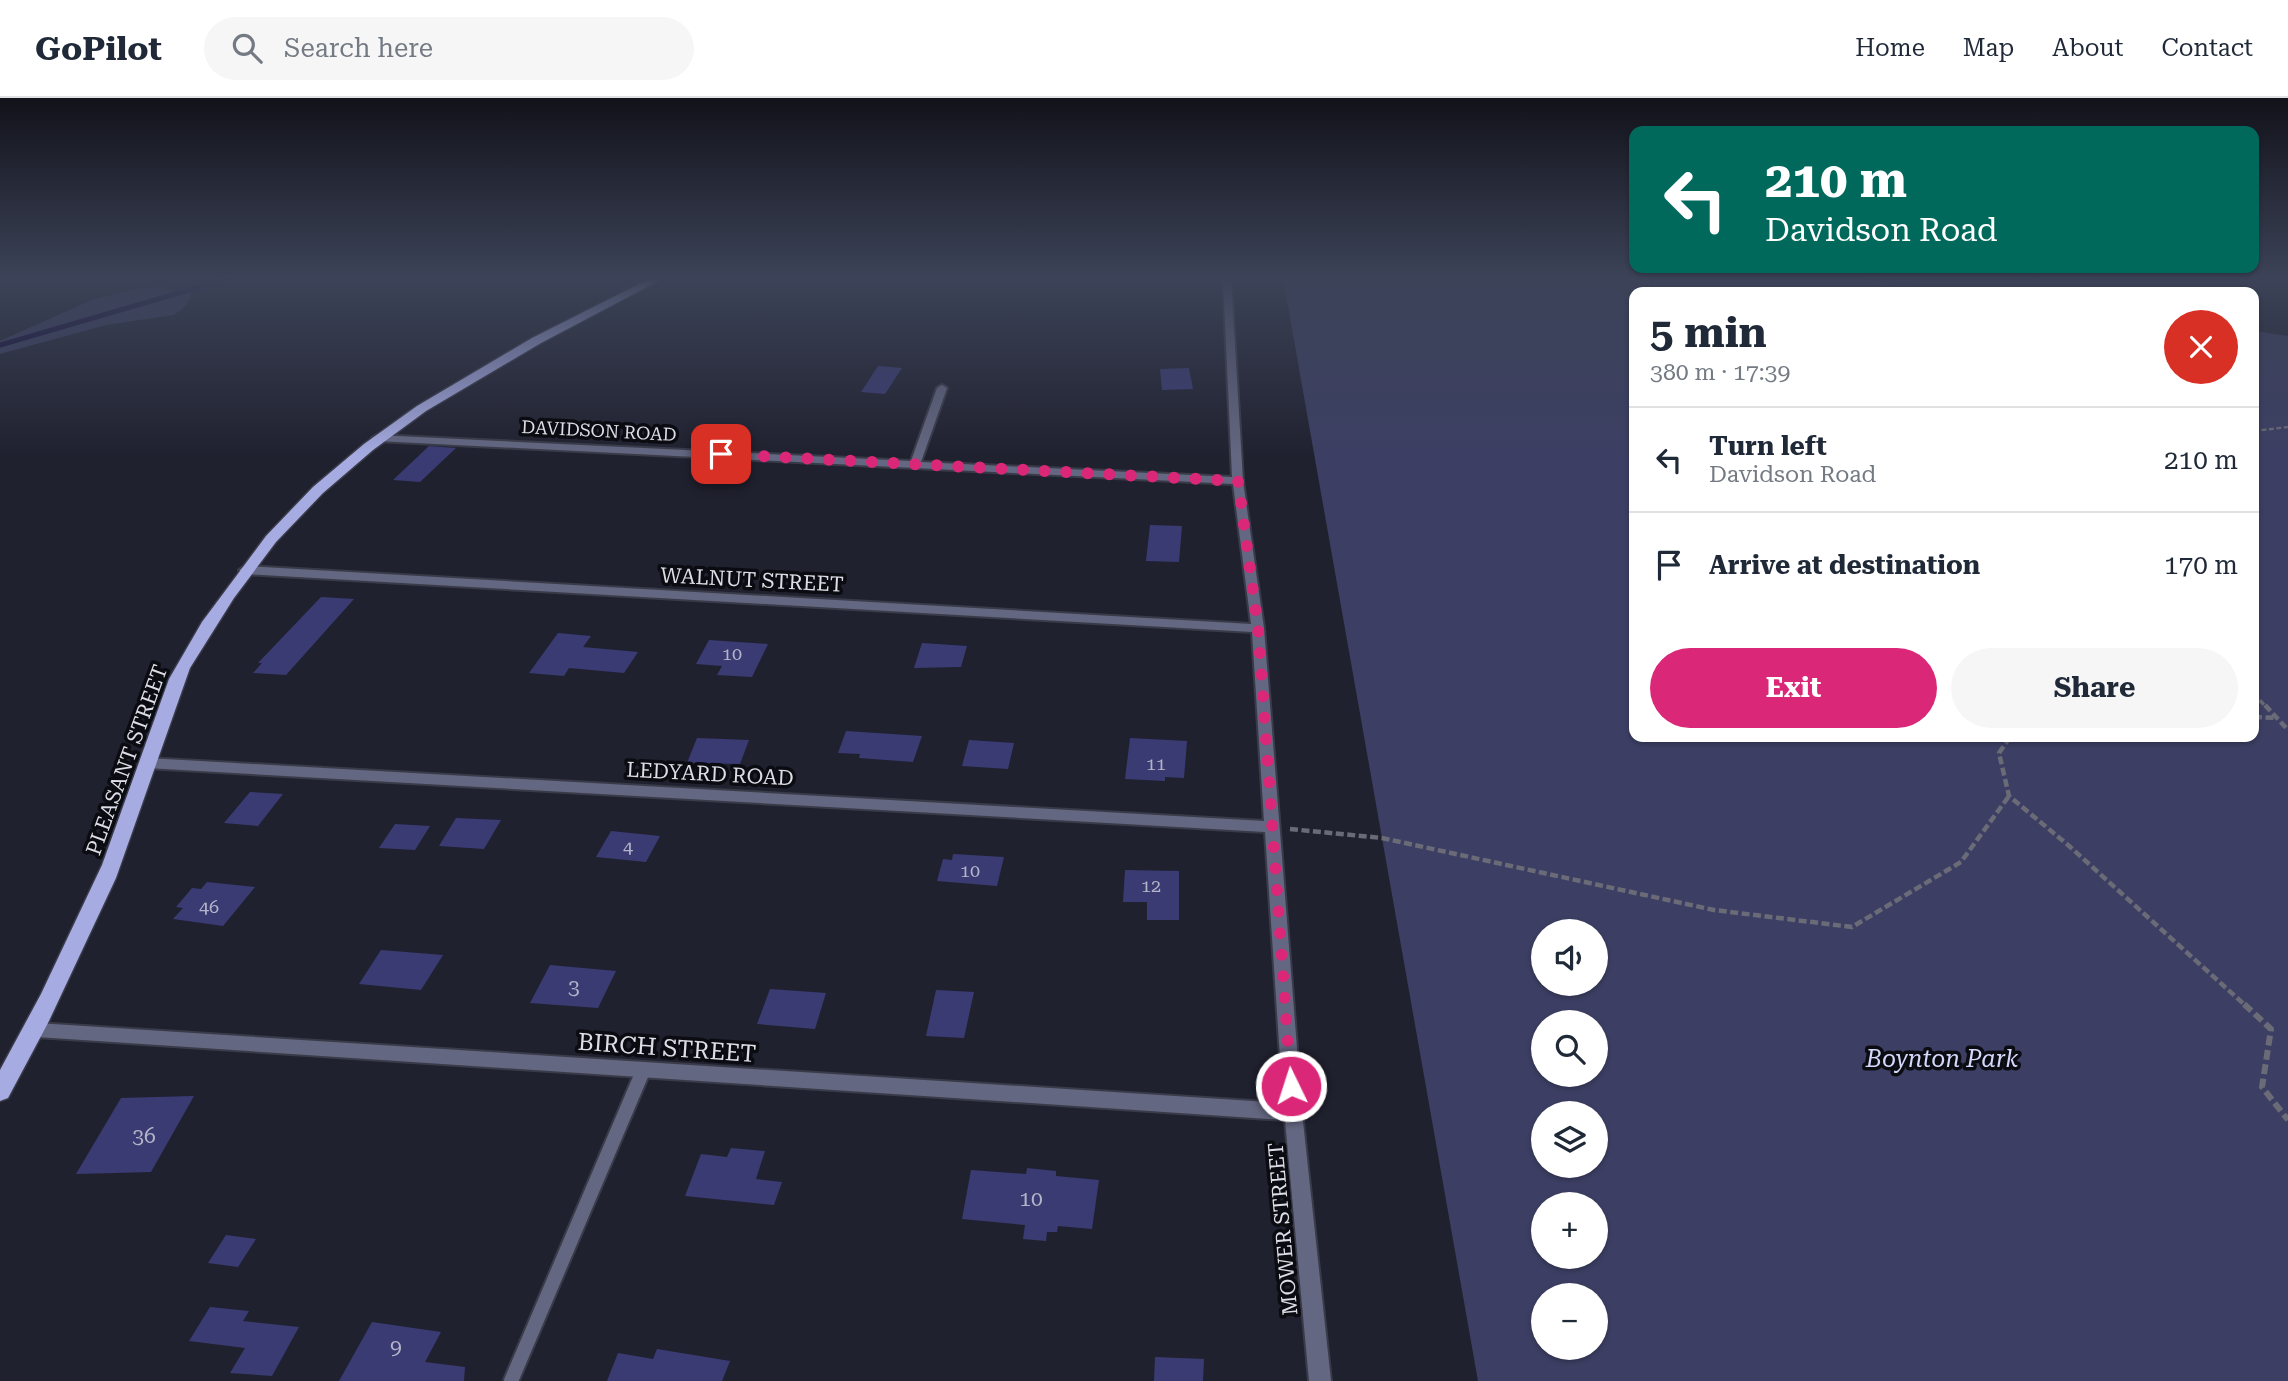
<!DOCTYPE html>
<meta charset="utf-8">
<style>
body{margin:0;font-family:"Roboto Serif",serif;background:#f6f6f7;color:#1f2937;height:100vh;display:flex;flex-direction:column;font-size:26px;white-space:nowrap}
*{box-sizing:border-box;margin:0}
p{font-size:23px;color:#747a83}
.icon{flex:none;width:38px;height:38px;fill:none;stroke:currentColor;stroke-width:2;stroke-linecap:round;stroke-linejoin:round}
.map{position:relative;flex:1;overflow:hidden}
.sheet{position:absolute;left:1629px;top:189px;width:630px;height:455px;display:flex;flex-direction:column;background:#fff;border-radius:14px;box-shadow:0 2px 5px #0004}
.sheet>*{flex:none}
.hud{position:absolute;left:1629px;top:28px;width:630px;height:147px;border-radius:14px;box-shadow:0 2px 5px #0004;background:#00695c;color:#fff;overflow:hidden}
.tools{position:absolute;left:1531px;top:821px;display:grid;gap:14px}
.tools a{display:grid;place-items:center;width:77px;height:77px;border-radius:50%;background:#fff;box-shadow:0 2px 5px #0004;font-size:35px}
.pin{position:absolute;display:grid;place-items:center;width:60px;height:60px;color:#fff;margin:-30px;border-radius:14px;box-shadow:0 4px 10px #0006}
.me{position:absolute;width:77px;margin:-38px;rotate:356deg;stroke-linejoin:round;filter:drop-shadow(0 0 5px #0008)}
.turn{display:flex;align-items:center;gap:24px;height:147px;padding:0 21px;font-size:32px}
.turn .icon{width:91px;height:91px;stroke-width:2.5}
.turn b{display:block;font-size:49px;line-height:60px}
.round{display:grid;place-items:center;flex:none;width:74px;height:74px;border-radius:37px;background:#f6f6f7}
.head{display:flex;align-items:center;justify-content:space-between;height:119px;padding:0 21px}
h1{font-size:42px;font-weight:700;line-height:52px}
.action{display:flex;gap:14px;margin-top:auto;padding:14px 21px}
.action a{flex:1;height:80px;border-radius:42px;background:#db2777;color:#fff;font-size:28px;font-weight:700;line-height:80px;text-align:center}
.action a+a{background:#f6f6f7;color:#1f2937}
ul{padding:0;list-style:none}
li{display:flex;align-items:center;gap:21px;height:105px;padding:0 21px;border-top:2px solid #e0e1e3}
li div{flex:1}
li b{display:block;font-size:26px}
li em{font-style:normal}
header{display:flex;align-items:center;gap:42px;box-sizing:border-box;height:98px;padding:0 35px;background:#fff;border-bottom:2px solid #e0e1e3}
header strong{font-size:33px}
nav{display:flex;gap:38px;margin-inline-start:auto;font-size:24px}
.search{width:490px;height:63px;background:#f6f6f7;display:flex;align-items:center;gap:18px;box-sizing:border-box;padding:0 24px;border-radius:38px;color:#747a83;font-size:26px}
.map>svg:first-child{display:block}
.green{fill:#3c3f63;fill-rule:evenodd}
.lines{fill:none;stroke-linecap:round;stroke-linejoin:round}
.stream{stroke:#0d0337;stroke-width:5}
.building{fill:#3a3b73}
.lane-casing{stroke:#3a3b49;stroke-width:18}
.street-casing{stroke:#3a3b49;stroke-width:4}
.primary-casing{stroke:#3a3b49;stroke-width:3}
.path-far3{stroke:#6a6b77;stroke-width:2.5;stroke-dasharray:5 2.5;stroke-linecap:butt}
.path-far2{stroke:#6a6b77;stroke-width:3.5;stroke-dasharray:6 2.5;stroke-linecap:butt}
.path-far1{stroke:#6a6b77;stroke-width:4.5;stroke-dasharray:8 3.5;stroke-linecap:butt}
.path{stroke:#6a6b77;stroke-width:6;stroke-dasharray:10 4.5;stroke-linecap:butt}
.lane{stroke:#646781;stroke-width:14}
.street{fill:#646781;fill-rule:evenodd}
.primary{fill:#a6abe2;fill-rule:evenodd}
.route{stroke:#db2777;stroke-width:12;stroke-dasharray:0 21.6}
.labels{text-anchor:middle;stroke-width:7;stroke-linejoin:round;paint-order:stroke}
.far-street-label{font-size:18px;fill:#dcdde6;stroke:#0b0c12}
.number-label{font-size:18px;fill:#b4b4c9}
.street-label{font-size:21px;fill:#dcdde6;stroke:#0b0c12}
.near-number-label{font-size:21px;fill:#b4b4c9}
.near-street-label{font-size:24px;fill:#dcdde6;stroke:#0b0c12}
.near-park-label{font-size:24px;font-style:italic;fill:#d4d8fb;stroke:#0b0c12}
</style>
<header>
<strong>GoPilot</strong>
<div class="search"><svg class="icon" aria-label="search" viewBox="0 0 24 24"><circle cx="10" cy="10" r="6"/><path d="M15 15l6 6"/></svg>Search here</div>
<nav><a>Home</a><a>Map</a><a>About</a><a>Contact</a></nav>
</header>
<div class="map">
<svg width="2288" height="1283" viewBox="0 0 2288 1283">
<rect width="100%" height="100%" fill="#20212f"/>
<!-- green -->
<g class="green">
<path d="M1283,180H1851L1961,194H1634V639H2254V233L2288,238V1283H1478ZM1544,833H1596V886H1544ZM1544,924H1596V976H1544ZM1544,1015H1596V1068H1544ZM1544,1106H1596V1158H1544ZM1544,1197H1596V1250H1544Z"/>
<path d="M162,189L174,194L191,190C193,202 183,211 174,217L106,227L0,256V243L94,201L137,191Z"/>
</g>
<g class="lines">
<!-- stream -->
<polyline class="stream" points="0,247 230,180"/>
</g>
<!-- building -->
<g class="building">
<polygon points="878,268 902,270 885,296 861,294"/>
<polygon points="1189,270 1193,291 1162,292 1160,271"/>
<polygon points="429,348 456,350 420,384 393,382"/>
<polygon points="1150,427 1182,428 1179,464 1146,463"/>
<polygon points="321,499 354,501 286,577 253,575 262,565 258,565"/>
<polygon points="558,535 591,538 583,549 638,554 624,575 569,570 564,578 529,575"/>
<polygon points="709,542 768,546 752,579 717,577 722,568 696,566"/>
<polygon points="922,545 967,548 961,569 914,570"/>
<polygon points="846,633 922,638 913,664 859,660 860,656 838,655"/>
<polygon points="697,640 749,642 740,666 687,665"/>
<polygon points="1130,640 1187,643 1184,680 1165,679 1165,683 1125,681"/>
<polygon points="969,642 1014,645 1008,671 962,668"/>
<polygon points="250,694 283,696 258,728 224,725"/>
<polygon points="456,720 501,722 484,751 439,748"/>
<polygon points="395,726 430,728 415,752 379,750"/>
<polygon points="611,733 660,738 646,764 596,759"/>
<polygon points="953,756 1004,759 997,788 937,783 943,761 952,762"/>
<polygon points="1125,772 1179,773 1179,822 1147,822 1147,804 1123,804"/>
<polygon points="207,784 255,789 223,828 173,821 183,810 176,809 192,790 201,791"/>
<polygon points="381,852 443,857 421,892 359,886"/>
<polygon points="550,867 616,873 598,910 530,905"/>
<polygon points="770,891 826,895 815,931 757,926"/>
<polygon points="936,892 974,894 964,940 926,938"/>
<polygon points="194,998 151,1074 76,1076 121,1000"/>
<polygon points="731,1050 765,1053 756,1081 782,1084 774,1107 685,1098 701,1056 727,1059"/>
<polygon points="1027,1070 1056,1073 1056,1078 1099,1082 1092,1131 1058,1128 1057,1134 1047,1134 1046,1143 1023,1141 1025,1127 962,1121 971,1072 1026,1076"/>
<polygon points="226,1137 256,1141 238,1169 208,1165"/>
<polygon points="210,1209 249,1213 243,1223 299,1229 272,1278 230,1275 245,1250 189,1243"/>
<polygon points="372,1224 441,1234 425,1264 465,1269 464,1283 339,1283"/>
<polygon points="657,1251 730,1263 722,1283 607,1283 618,1255 653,1261"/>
<polygon points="1155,1259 1204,1261 1203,1283 1154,1283"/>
</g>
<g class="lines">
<defs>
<polyline id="lane" points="511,1283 643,973"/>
<polygon id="street" points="1223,180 1231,180 1243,383 1264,530 1302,1014 1331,1283 1309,1283 1285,1022 37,939 31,937 28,932 31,927 37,925 1283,1005 1265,734 147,670 140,665 147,660 1264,723 1252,534 245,476 239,472 245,468 1251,526 1233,386 377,343 372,340 377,337 911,363 937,290 942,287 947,290 921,364 1232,379"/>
<polygon id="primary" points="651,180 664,180 541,245 426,313 373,352 323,395 276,444 234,500 190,570 116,780 48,925 8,1000 0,1003 0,972 41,896 102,767 169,581 202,524 266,438 313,389 364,346 417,308 532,240"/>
</defs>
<!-- lane casing -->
<use href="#lane" class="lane-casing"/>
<!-- street casing -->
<use href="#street" class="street-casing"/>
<!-- primary casing -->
<use href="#primary" class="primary-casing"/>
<!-- path-far3 -->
<g class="path-far3">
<polyline points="1632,180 1677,194"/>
<polyline points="2254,333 2288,329"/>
</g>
<!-- path-far2 -->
<polyline class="path-far2" points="2254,596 2266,609"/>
<!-- path-far1 -->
<g class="path-far1">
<polyline points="2265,607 2288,632"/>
<polyline points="2254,619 2277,620"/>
<polyline points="2010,639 1999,655 2009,698 2068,747 2246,908"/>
<polyline points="1290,731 1382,740 1714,812 1852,829 1961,764 2009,698"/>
</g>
<!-- path -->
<polyline class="path" points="2244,906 2271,931 2262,989 2288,1022"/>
<!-- lane -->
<use href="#lane" class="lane"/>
<!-- street -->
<use href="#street" class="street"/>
<!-- primary -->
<use href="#primary" class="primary"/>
</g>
<!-- sky -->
<linearGradient id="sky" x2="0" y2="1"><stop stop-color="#12121a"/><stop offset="0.5" stop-color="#3c4358"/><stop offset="1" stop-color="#3c4358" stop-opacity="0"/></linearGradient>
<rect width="2288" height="359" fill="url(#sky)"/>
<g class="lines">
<!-- route -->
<polyline class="route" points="721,356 1238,383 1258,530 1291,988"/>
</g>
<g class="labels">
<!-- far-street labels -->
<g class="far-street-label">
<text transform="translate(599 333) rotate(3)" y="6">DAVIDSON ROAD</text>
</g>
<!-- number labels -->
<g class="number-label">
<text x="732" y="562">10</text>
<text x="1156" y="672">11</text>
<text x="628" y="755">4</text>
<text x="970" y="779">10</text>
<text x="1151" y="794">12</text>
<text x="209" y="815">46</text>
</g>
<!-- street labels -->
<g class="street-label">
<text transform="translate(752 482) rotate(3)" y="7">WALNUT STREET</text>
<text transform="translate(127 662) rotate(-70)" y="7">PLEASANT STREET</text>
<text transform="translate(710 676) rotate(3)" y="7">LEDYARD ROAD</text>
<text transform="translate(1283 1131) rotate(-95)" y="7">MOWER STREET</text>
</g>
<!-- near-number labels -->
<g class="near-number-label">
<text x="574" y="896">3</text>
<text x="144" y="1045">36</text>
<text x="1031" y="1108">10</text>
<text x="396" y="1256">9</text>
</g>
<!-- near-street labels -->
<g class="near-street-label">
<text transform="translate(667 950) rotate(4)" y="8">BIRCH STREET</text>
</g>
<!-- near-park labels -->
<g class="near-park-label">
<text x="1942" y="969">Boynton Park</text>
</g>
</g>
</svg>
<div class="tools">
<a><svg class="icon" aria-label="sound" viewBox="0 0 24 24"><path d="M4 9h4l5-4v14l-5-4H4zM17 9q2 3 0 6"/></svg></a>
<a><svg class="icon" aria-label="search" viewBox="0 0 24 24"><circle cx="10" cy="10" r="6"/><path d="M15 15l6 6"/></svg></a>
<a><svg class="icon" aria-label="layers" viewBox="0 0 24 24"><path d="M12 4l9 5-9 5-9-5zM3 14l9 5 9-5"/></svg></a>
<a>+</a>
<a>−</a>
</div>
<div class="pin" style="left:721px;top:356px;background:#d93025"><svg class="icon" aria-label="arrive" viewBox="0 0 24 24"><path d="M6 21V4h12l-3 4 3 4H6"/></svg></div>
<svg class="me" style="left:1291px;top:988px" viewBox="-20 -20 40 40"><circle r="17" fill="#db2777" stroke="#fff" stroke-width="3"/><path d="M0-11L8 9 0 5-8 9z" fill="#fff"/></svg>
<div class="hud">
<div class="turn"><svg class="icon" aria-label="left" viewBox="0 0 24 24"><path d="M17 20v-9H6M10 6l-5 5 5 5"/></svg><div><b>210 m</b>Davidson Road</div></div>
</div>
<section class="sheet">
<div class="head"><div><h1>5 min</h1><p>380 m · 17:39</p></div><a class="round" style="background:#d93025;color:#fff"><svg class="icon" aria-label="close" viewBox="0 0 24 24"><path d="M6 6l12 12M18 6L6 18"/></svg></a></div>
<ul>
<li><svg class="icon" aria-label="left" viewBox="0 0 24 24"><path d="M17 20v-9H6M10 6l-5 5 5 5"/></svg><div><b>Turn left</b><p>Davidson Road</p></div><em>210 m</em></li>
<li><svg class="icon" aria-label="arrive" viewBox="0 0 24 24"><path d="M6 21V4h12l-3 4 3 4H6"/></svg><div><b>Arrive at destination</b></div><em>170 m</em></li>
</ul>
<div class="action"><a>Exit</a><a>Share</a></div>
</section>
</div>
